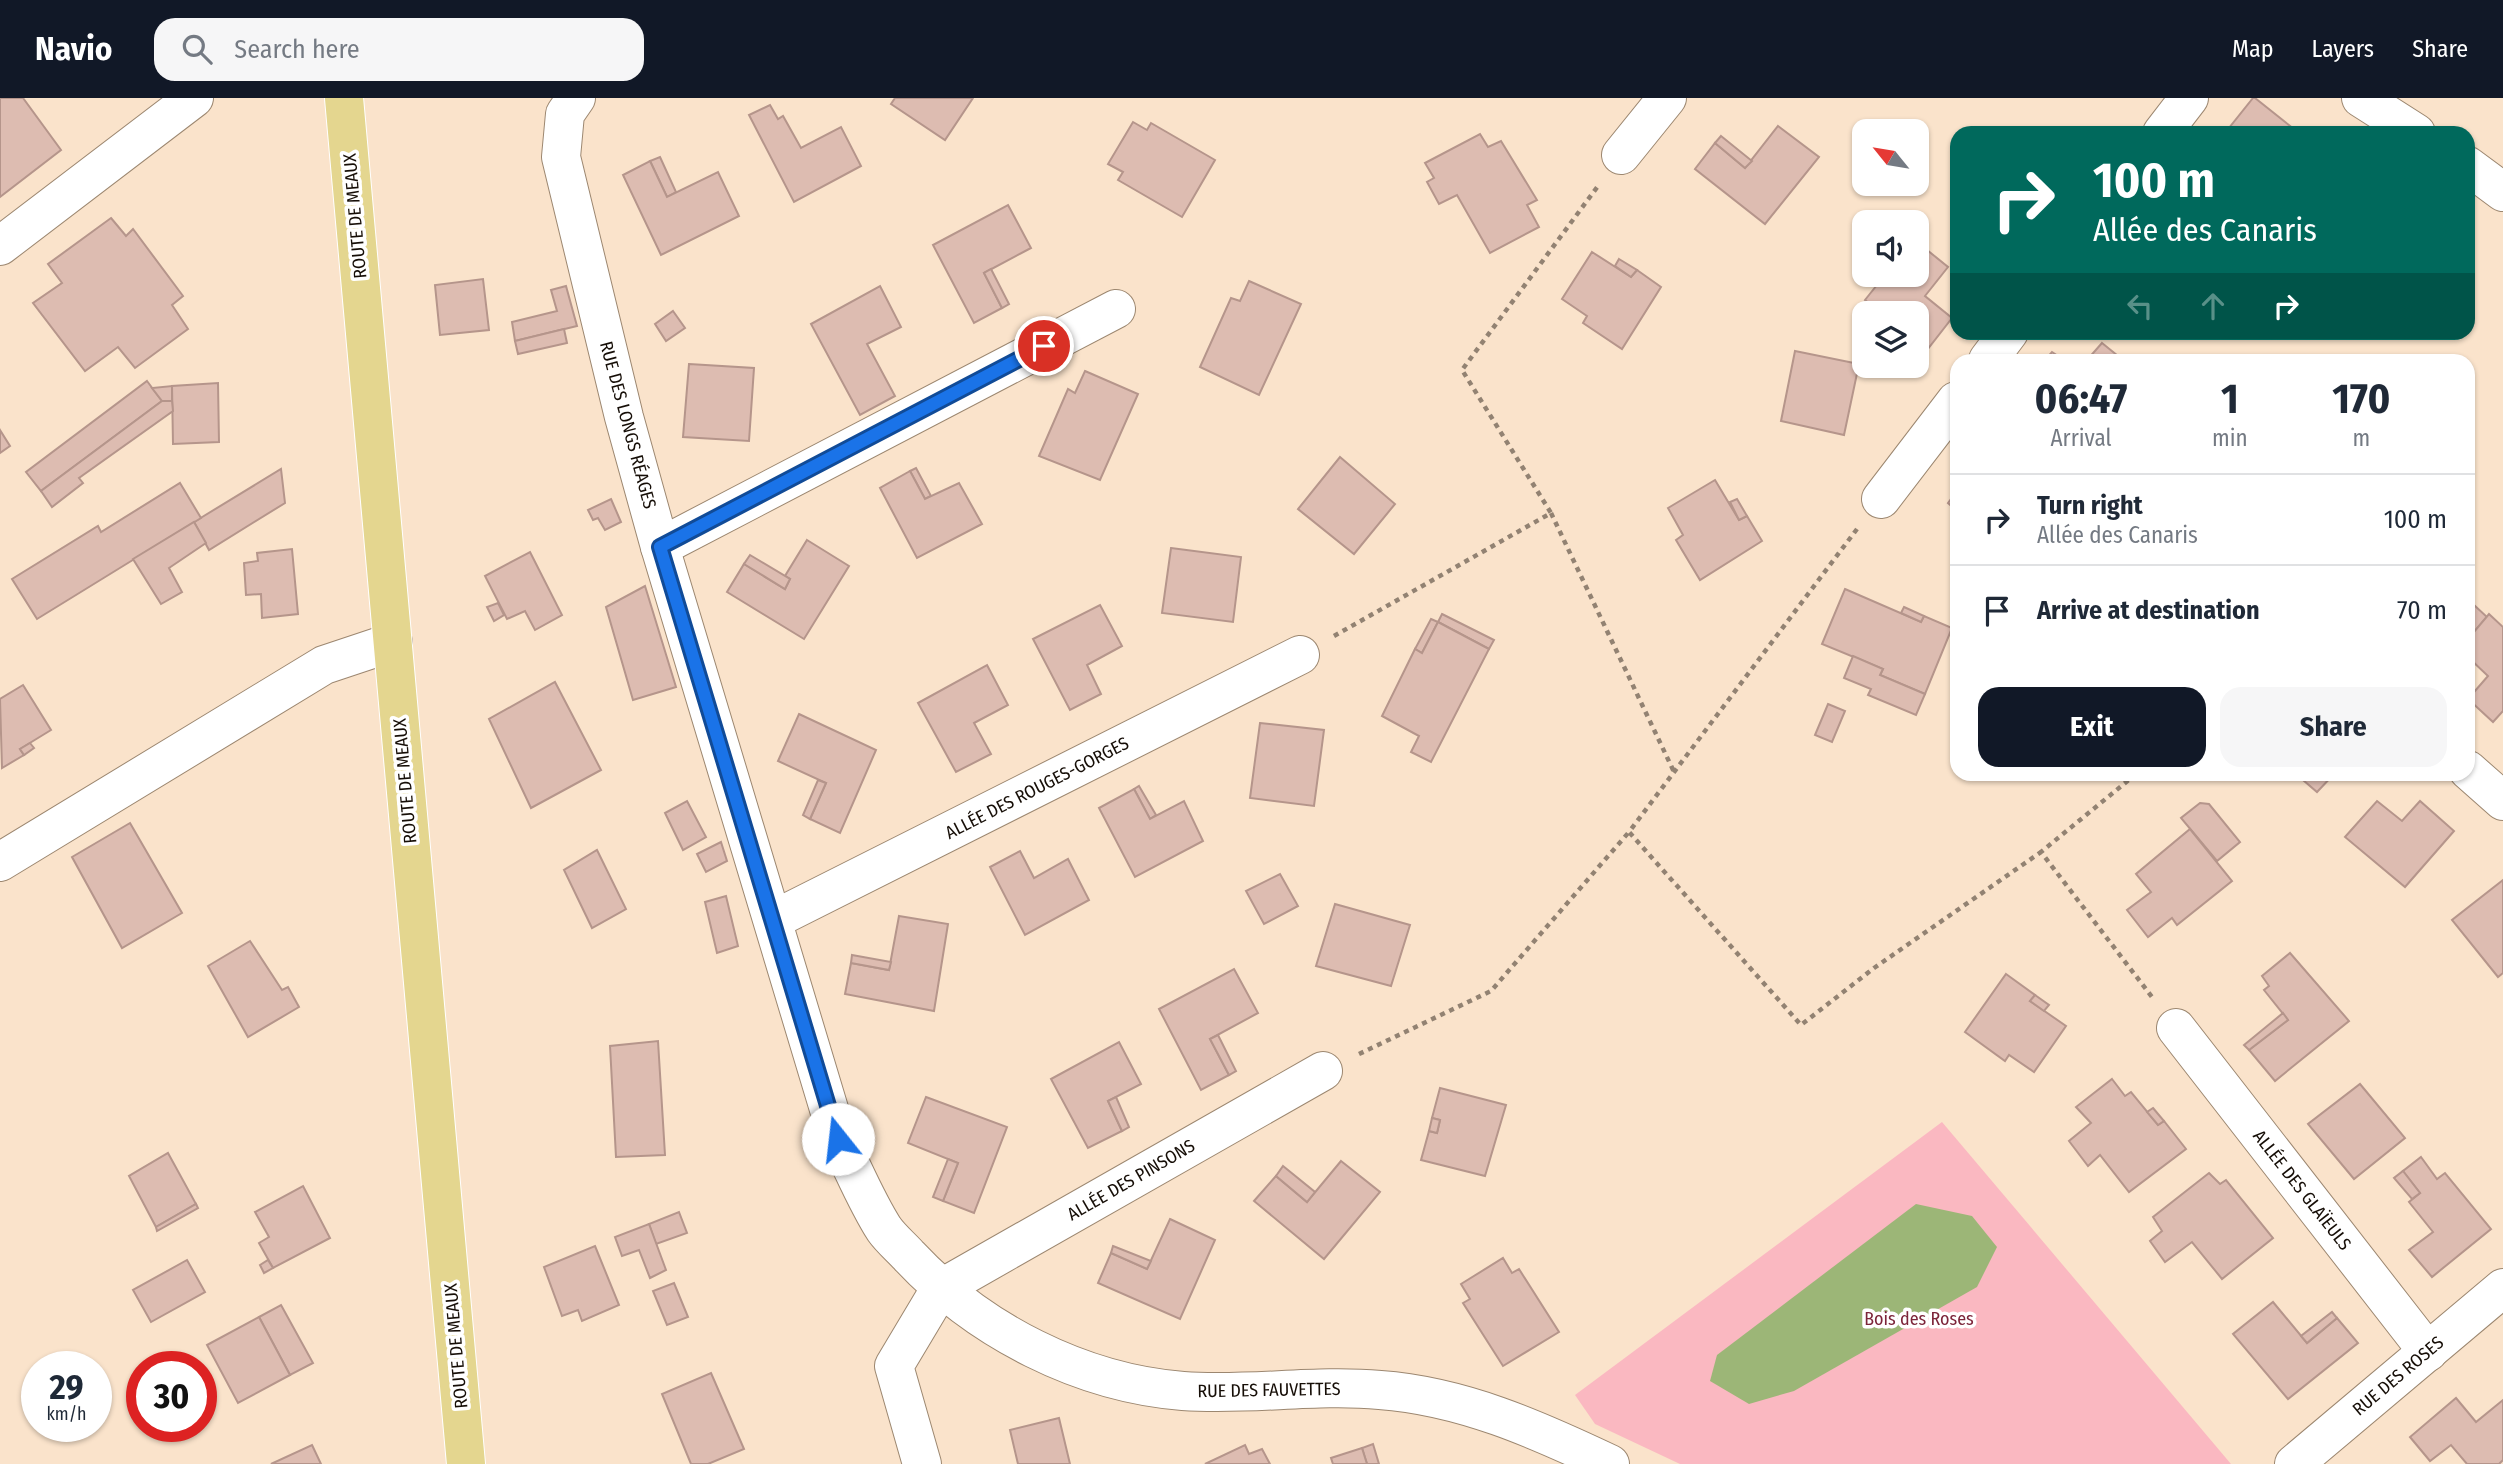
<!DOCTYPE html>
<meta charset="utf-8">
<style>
body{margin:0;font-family:"Fira Sans Condensed",sans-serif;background:#f6f6f7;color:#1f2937;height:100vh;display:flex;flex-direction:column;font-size:26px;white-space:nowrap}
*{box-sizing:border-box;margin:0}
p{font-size:23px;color:#747a83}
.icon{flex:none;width:38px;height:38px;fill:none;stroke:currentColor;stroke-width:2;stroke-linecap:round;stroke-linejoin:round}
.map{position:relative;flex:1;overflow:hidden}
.side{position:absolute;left:1950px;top:256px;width:525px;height:427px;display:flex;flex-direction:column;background:#fff;border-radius:21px;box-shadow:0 2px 5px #0004}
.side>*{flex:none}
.guide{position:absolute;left:1950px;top:28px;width:525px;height:214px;border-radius:21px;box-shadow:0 2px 5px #0004;background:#00695c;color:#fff;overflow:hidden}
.needle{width:46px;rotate:300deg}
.tools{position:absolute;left:1852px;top:21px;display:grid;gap:14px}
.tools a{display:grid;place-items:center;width:77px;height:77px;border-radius:14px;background:#fff;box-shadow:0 2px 5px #0004;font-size:35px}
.speed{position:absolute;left:21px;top:1253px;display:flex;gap:14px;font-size:35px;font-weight:700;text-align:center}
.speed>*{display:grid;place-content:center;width:91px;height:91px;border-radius:50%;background:#fff;box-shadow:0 2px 5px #0004;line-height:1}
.speed small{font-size:18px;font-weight:400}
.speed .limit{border:10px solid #d22;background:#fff;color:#111}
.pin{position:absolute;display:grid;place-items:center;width:60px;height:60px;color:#fff;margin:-30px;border:4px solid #fff;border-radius:50%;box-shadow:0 2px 7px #0007}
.me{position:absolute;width:77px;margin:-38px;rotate:344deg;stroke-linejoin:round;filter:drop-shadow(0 0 5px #0008)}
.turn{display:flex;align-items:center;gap:24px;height:147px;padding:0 28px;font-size:32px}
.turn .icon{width:91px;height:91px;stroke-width:2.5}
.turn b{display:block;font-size:49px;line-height:60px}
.lanes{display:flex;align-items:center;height:66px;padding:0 28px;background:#0003;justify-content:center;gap:35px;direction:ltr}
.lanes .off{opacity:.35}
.eta{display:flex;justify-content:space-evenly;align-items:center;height:119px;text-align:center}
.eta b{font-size:42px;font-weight:700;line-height:49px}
.button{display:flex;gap:14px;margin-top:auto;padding:14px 28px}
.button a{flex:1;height:80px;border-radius:21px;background:#111827;color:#fff;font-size:28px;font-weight:700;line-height:80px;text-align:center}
.button a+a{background:#f6f6f7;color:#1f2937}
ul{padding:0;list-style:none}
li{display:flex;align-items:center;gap:21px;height:91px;padding:0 28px;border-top:2px solid #e0e1e3}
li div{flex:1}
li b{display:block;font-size:26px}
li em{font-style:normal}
header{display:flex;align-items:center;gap:42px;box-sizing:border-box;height:98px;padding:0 35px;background:#111827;color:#fff}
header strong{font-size:33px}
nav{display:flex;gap:38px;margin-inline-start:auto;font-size:24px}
.search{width:490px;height:63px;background:#f6f6f7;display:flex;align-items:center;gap:18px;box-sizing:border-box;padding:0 24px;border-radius:21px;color:#747a83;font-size:26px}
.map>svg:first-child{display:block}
.green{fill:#fab8c1}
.water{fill:#9cb677}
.building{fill:#ddbcb1;stroke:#b5958b;stroke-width:2}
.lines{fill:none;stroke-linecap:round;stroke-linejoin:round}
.minor-casing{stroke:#9c8770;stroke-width:40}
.major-casing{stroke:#fff;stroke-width:40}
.path{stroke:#928272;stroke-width:4.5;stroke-dasharray:5 5;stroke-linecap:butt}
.minor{stroke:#fff;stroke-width:38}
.major{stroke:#e4d68f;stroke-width:38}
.route-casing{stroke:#114b97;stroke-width:18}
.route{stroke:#1a73e8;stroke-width:12}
.labels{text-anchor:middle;stroke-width:7;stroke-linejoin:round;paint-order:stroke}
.street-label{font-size:18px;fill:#160e07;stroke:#fff}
.park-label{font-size:18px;fill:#7c253a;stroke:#fff}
</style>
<header>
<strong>Navio</strong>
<div class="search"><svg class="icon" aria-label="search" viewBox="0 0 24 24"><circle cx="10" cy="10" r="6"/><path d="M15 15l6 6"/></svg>Search here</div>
<nav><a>Map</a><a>Layers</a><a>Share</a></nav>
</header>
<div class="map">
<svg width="2503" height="1366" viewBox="0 0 2503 1366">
<rect width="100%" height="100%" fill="#fae3cb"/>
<!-- green -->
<polygon class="green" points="1942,1024 2231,1366 1680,1366 1595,1326 1575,1297"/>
<!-- water -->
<polygon class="water" points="1916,1106 1972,1118 1997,1149 1977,1189 1794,1293 1749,1306 1710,1283 1717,1257"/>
<!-- building -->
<g class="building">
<polygon points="0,0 23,0 61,52 0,99"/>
<polygon points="895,0 973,0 945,42 891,6"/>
<polygon points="2253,0 2255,0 2299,35 2225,35"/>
<polygon points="770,7 778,21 783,18 801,50 841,29 861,68 794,104 749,17"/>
<polygon points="1133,24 1147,32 1151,25 1215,62 1182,119 1118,82 1123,74 1108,66"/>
<polygon points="1778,28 1819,59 1765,126 1695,71 1715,45 1745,70"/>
<polygon points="1480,36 1488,49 1501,43 1537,102 1527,107 1539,129 1490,155 1457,97 1439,106 1427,84 1434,80 1425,65"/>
<polygon points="1721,38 1752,63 1745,70 1715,45"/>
<polygon points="660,59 676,94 667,99 650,63"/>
<polygon points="650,63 667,99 718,74 739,118 661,157 623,77"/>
<polygon points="1008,107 1031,150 984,175 1002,210 974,225 933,147"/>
<polygon points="111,120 126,138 133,131 183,198 172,207 188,231 135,270 118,249 85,273 33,205 62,185 48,166"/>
<polygon points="1916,143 1948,169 1925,198 1952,220 1927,252 1916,243 1916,215 1881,215 1865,202 1885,177 1916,177"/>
<polygon points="1592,154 1631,179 1637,172 1661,189 1622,251 1583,225 1587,218 1562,201"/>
<polygon points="1619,161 1637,172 1631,179 1615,168"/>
<polygon points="991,171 1009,206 1002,210 984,175"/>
<polygon points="483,181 489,232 440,237 435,187"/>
<polygon points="1249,183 1301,206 1259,297 1200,269 1231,200 1240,203"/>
<polygon points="566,188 577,228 515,243 512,224 557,213 551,192"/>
<polygon points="880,188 901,229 867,246 895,298 860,317 811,226"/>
<polygon points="673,213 685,230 666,243 655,226"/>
<polygon points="564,231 567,245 518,256 515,243"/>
<polygon points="2102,245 2123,262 2087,262"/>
<polygon points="1795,253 1859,266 1844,337 1781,323"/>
<polygon points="2052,254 2064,262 2045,262"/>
<polygon points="689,266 754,270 749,343 683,339"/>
<polygon points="1085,273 1138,296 1100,382 1039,358 1068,291 1075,295"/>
<polygon points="147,283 162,303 41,393 26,374"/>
<polygon points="218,285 219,344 173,346 172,288"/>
<polygon points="172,288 172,303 162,303 152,290"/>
<polygon points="162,303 172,303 173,313 79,380 83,385 52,409 41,393"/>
<polygon points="0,332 10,348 0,355"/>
<polygon points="1340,359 1395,406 1354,456 1298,411"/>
<polygon points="916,370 931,398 925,401 910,373"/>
<polygon points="281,371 285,405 209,452 194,424"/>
<polygon points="910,373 925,401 959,385 982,426 917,460 880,390"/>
<polygon points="1715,382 1739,422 1747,418 1762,443 1700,482 1676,442 1683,437 1668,410"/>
<polygon points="180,385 201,420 37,521 12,481 98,428 101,434"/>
<polygon points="1956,394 1956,412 1948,405"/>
<polygon points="611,401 621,424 605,432 598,420 593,422 588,412"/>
<polygon points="1737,401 1747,418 1739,422 1730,404"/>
<polygon points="194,424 206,445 169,470 182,494 161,506 133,461"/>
<polygon points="807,442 849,468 804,541 727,494 744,466 785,491 790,481 785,478"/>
<polygon points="1171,450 1241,459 1233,524 1162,515"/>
<polygon points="292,451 298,516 262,520 261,496 246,497 244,465 258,463 257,455"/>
<polygon points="530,454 562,517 535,532 525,513 507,521 485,478"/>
<polygon points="750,457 790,481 785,491 744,466"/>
<polygon points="645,488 676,589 633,602 606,509"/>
<polygon points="1845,491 1921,524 1924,518 1952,530 1925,596 1880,577 1883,571 1822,546"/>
<polygon points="498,505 504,517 494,523 487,509"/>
<polygon points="1100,507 1122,548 1087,567 1101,596 1070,612 1033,541"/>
<polygon points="2474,507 2487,519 2468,541 2468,514"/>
<polygon points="1904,509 1924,518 1921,524 1901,515"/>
<polygon points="1442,516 1494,542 1489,551 1438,524"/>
<polygon points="2489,516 2503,529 2503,613 2493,624 2468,601 2488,578 2468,559 2468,541"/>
<polygon points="1431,521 1438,524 1422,555 1415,551"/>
<polygon points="1438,524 1489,551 1431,664 1411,654 1419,638 1382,618 1415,551 1422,555"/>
<polygon points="1853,558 1883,571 1880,577 1925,596 1916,617 1868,597 1871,591 1844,580"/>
<polygon points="987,567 1008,607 974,625 991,656 956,674 918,605"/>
<polygon points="555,584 601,672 531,710 489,621"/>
<polygon points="23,587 51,632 20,651 24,657 2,670 0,601"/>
<polygon points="1828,606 1845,613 1832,644 1815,637"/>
<polygon points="799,616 876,652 840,735 810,721 826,685 778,663"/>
<polygon points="1260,625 1324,632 1314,708 1250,700"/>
<polygon points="30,645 34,650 24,657 20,651"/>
<polygon points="2296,676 2334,676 2317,694"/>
<polygon points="818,682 826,685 810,721 803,717"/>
<polygon points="1139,688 1156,717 1150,721 1134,691"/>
<polygon points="1134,691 1150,721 1184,703 1203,743 1135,779 1099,710"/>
<polygon points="687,703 706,739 683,752 665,715"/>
<polygon points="2377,703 2402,723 2420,703 2454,733 2405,789 2345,739"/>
<polygon points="2200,705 2209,706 2240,744 2217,763 2181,720"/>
<polygon points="130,725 182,815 122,850 72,759"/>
<polygon points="2190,731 2232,783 2177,827 2172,820 2148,839 2127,812 2151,794 2136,776"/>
<polygon points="721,744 727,763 706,774 697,756"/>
<polygon points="597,752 626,811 592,830 564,772"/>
<polygon points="1020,753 1034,780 1068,761 1089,802 1025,837 990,769"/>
<polygon points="1280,776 1298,808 1264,826 1246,793"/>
<polygon points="2503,782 2503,875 2498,879 2452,822"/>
<polygon points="726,798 738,848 717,855 705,804"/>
<polygon points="1335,806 1410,827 1391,888 1316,868"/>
<polygon points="899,818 948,826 934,913 845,896 851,865 889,872"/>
<polygon points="250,843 282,892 288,889 299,909 248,939 208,868"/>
<polygon points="2290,855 2349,923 2275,983 2249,952 2288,922 2264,892 2269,888 2262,878"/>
<polygon points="852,857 891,864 889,872 851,865"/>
<polygon points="1234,871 1258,915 1210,941 1229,977 1201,992 1159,911"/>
<polygon points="2006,876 2035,897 2030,903 2066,928 2034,974 2009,957 2005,963 1965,934"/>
<polygon points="2035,897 2049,907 2044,913 2030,903"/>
<polygon points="2283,915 2288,922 2249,952 2244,947"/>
<polygon points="1218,937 1236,973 1229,977 1210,941"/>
<polygon points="658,943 665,1057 616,1059 610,948"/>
<polygon points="1119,944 1141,986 1108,1003 1122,1033 1088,1050 1051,981"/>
<polygon points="2112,981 2125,998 2131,994 2158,1027 2164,1023 2186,1051 2129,1094 2100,1057 2088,1068 2069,1043 2091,1025 2076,1009"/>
<polygon points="2360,986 2405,1040 2354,1081 2308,1026"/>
<polygon points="1440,990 1506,1007 1485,1078 1421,1062 1429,1033 1437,1035 1440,1022 1432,1020"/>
<polygon points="926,999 1007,1029 974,1115 943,1103 958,1065 908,1045"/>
<polygon points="1116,999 1129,1029 1122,1033 1108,1003"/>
<polygon points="2153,1010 2164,1023 2158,1027 2147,1014"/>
<polygon points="1432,1020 1440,1022 1437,1035 1429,1033"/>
<polygon points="168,1055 196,1106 156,1129 129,1078"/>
<polygon points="2421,1059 2437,1081 2445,1075 2491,1131 2432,1179 2409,1152 2433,1134 2409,1104 2420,1095 2403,1073"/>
<polygon points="948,1061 958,1065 943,1103 933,1099"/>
<polygon points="1341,1063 1380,1094 1324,1161 1254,1103 1276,1078 1307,1104"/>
<polygon points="1283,1068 1315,1094 1307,1104 1276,1078"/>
<polygon points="2403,1073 2420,1095 2412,1101 2394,1080"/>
<polygon points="2209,1075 2220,1086 2226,1082 2273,1140 2222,1181 2192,1144 2165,1164 2150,1143 2162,1133 2153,1119"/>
<polygon points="303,1088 330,1140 273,1170 259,1145 269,1139 255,1114"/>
<polygon points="196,1106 198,1110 157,1133 156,1129"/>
<polygon points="679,1114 687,1135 656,1146 649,1126"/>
<polygon points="1170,1121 1215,1142 1180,1221 1098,1185 1111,1155 1147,1171"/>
<polygon points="649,1126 666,1172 650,1180 639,1152 622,1158 615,1139"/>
<polygon points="595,1148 619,1207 582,1223 578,1212 562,1218 544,1169"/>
<polygon points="1113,1148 1151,1163 1147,1171 1111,1155"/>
<polygon points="1503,1160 1512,1175 1519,1171 1559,1234 1503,1268 1463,1205 1470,1201 1461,1186"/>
<polygon points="187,1162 205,1194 151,1224 133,1192"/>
<polygon points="268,1162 273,1170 264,1175 260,1167"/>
<polygon points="674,1185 688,1219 667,1227 653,1193"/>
<polygon points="2273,1204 2307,1245 2337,1220 2358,1245 2288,1301 2233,1236"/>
<polygon points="281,1207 313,1265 290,1277 259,1219"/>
<polygon points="2332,1214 2337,1220 2307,1245 2301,1238"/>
<polygon points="259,1219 290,1277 238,1305 207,1247"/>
<polygon points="169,1257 175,1269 156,1269 154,1265"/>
<polygon points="711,1275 744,1351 708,1366 691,1366 662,1296"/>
<polygon points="2456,1300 2476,1324 2503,1302 2503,1362 2499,1366 2467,1366 2451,1347 2430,1363 2410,1339"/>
<polygon points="1059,1320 1070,1366 1018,1366 1010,1332"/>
<polygon points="1373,1346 1379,1366 1367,1366 1362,1350"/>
<polygon points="312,1347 321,1366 271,1366"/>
<polygon points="1245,1347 1249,1356 1262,1351 1270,1366 1205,1366"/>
<polygon points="1362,1350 1367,1366 1333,1366 1331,1360"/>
</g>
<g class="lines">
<defs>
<g id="minor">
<path d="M576,0L565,16L561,59L624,319L660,449L838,1041C853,1070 866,1103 884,1131C891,1141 901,1149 909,1158C979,1233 1081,1285 1183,1293C1249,1298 1314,1286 1380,1292C1462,1298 1536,1331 1610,1366"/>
<polyline points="2361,0 2416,35"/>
<polyline points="2162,35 2189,0"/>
<polyline points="1621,57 1667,0"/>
<polyline points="2468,68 2503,94"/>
<polyline points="0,148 194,0"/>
<polyline points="1988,262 2009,234"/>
<polyline points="1881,401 1956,303"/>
<polyline points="660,449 1116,211"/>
<polyline points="2468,672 2503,703"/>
<polyline points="0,764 324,567 393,544"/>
<polyline points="773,822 1300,557"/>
<polyline points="2176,930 2428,1254"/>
<polyline points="940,1191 1323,973"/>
<polyline points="922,1366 894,1268 940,1191"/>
<polyline points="2294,1366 2503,1190"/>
</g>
<polyline id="major" points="344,0 466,1366"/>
</defs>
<!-- minor casing -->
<use href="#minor" class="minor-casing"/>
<!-- major casing -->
<use href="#major" class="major-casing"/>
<!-- path -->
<g class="path">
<polyline points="1551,415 1675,676"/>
<polyline points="1857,431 1629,734 1801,927 1874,870 2041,754"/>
<polyline points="1334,538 1551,415 1462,272 1598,88"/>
<polyline points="2136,676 2041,754 2152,899"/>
<polyline points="1359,956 1491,893 1629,734"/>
</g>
<!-- minor -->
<use href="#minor" class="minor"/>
<!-- major -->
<use href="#major" class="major"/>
</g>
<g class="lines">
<defs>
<polyline id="route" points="838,1041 660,449 1044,248"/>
</defs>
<!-- route casing -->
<use href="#route" class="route-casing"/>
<!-- route -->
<use href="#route" class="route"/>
</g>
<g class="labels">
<!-- street labels -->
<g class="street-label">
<text transform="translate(355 118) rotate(-95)" y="6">ROUTE DE MEAUX</text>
<text transform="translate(628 327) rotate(75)" y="6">RUE DES LONGS RÉAGES</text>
<text transform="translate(405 683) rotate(-95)" y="6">ROUTE DE MEAUX</text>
<text transform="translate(1037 690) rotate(-27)" y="6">ALLÉE DES ROUGES-GORGES</text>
<text transform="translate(1131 1082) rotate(-30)" y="6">ALLÉE DES PINSONS</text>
<text transform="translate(2302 1092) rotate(52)" y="6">ALLÉE DES GLAÏEULS</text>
<text transform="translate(456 1248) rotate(-95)" y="6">ROUTE DE MEAUX</text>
<text transform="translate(2398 1278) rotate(-40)" y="6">RUE DES ROSES</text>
<text transform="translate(1269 1292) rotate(-1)" y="6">RUE DES FAUVETTES</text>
</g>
<!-- park labels -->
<g class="park-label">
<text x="1919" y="1227">Bois des Roses</text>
</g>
</g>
</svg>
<div class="tools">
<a><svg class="needle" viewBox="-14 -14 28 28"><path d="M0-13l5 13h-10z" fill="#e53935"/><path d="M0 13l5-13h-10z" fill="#747a83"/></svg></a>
<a><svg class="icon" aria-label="sound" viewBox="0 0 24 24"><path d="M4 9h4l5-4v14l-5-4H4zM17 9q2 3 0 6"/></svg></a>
<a><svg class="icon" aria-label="layers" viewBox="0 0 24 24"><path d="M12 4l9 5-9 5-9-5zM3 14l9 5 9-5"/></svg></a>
</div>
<div class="speed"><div>29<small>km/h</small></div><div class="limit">30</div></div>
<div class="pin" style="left:1044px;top:248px;background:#d93025"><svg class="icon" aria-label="arrive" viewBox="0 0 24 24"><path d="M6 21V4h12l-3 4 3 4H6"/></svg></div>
<svg class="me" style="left:838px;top:1041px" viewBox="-20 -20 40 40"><circle r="19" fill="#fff"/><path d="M0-13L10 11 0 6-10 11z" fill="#1a73e8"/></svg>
<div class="guide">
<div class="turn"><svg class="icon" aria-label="right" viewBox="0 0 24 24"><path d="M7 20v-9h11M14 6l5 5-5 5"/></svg><div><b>100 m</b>Allée des Canaris</div></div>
<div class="lanes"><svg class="icon off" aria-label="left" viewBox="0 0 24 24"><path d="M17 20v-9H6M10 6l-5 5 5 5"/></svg><svg class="icon off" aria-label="ahead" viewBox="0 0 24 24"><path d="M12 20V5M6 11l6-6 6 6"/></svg><svg class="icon" aria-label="right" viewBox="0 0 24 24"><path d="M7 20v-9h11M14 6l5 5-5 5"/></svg></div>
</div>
<section class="side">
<div class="eta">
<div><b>06:47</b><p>Arrival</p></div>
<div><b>1</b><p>min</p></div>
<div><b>170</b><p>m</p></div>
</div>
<ul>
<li><svg class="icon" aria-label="right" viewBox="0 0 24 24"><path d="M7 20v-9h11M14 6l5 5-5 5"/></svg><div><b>Turn right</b><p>Allée des Canaris</p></div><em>100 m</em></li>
<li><svg class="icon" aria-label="arrive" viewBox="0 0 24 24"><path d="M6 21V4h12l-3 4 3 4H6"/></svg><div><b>Arrive at destination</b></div><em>70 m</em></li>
</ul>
<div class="button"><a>Exit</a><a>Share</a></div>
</section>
</div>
